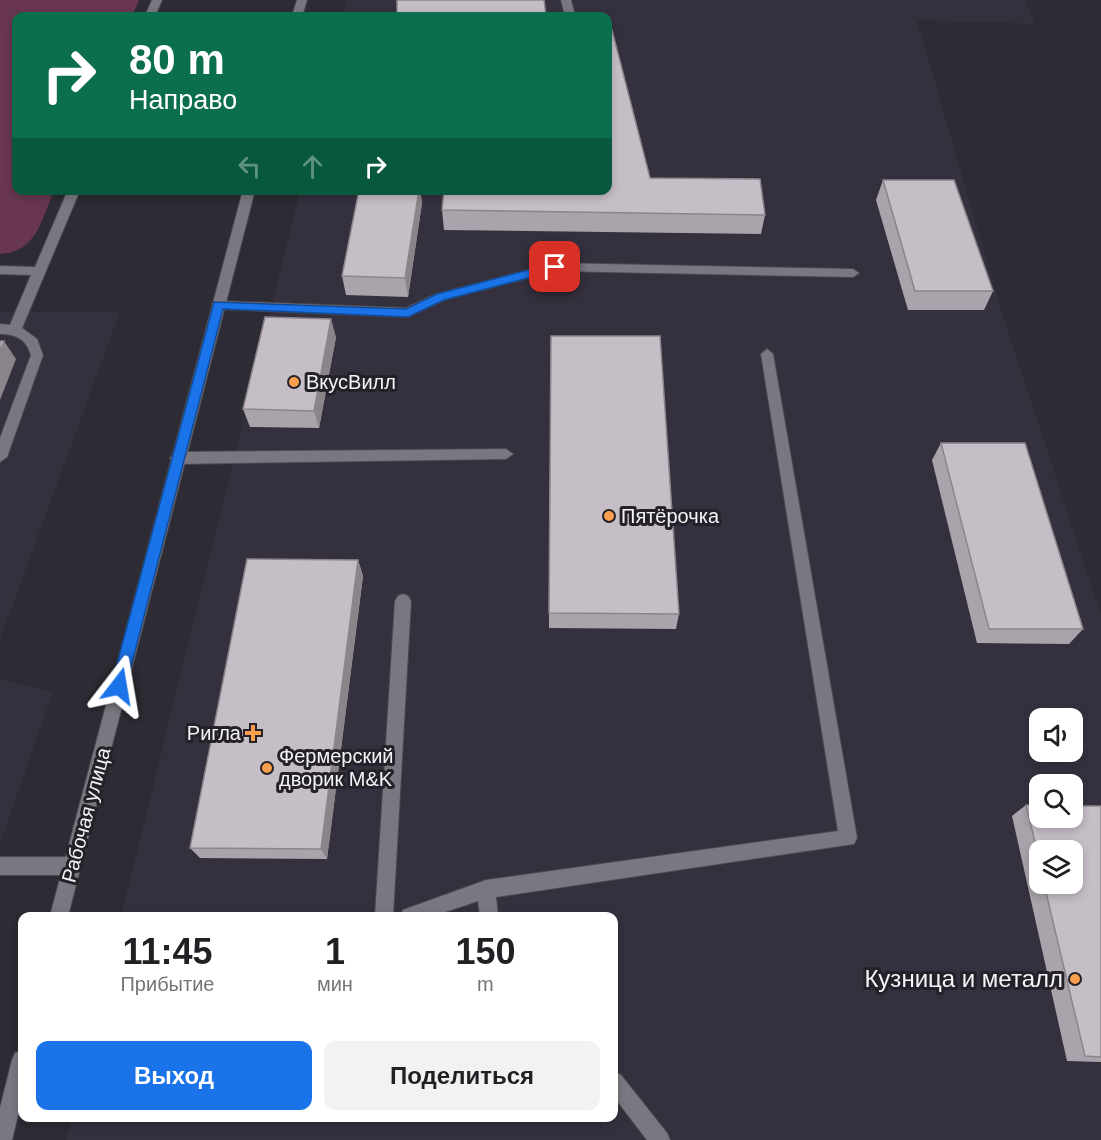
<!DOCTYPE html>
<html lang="ru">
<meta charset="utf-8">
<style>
body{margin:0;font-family:Arial,sans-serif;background:#f2f2f2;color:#202124;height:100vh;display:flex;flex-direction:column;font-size:22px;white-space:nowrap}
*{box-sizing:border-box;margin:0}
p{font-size:20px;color:#757577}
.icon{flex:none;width:33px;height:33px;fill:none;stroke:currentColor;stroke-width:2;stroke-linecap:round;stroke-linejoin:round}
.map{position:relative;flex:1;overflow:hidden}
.drawer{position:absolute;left:18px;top:912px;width:600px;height:210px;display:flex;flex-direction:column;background:#fff;border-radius:12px;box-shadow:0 3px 9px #0003}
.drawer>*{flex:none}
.hud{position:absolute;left:12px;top:12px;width:600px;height:183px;border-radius:12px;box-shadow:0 3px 9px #0003;background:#0b6e4f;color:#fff;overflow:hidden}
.fabs{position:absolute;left:1029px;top:708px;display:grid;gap:12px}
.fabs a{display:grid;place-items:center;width:54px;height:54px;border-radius:12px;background:#fff;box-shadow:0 3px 9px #0003;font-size:30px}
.pin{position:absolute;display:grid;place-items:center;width:51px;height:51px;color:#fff;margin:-26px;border-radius:12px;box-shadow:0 3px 9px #0006}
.me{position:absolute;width:66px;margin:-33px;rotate:14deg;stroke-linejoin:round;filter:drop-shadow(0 0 4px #0008)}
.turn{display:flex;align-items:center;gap:21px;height:126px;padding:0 18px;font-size:27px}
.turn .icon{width:78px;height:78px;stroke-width:2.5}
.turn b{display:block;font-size:42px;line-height:51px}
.lanes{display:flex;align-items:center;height:57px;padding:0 18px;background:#0003;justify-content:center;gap:30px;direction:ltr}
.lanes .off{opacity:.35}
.eta{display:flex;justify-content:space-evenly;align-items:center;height:102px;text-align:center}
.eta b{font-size:36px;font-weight:600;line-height:42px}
.cta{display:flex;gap:12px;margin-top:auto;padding:12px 18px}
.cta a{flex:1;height:69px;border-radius:12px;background:#1a73e8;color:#fff;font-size:24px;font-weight:600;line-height:69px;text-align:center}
.cta a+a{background:#f2f2f2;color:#202124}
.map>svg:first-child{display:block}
.built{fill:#35303e;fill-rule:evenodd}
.green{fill:#693651}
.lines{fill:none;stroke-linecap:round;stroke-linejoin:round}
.lane-casing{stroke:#4c494f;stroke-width:2}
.secondary-casing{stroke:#4c494f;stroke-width:2}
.lane{fill:#7b7781;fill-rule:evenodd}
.secondary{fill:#7b7781;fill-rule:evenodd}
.wall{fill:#aaa3ab;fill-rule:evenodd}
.shaded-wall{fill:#8b858b}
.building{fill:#c6bec7;stroke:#8b858b;stroke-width:1.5}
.route{fill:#1a73e8;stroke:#114b97;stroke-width:1.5}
.poi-dot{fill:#f99f4d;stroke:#242129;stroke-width:2}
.labels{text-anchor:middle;stroke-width:6;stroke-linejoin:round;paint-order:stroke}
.poi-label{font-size:20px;fill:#f5f3f8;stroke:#242129;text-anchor:start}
.street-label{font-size:20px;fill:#f5f3f8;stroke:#242129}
.near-poi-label{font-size:24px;fill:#f5f3f8;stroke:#242129;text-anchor:end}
</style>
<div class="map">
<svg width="1101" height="1140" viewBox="0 0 1101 1140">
<rect width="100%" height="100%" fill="#2d2b33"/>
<!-- built -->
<g class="built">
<path d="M347,0H1025L1035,24L917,20L1002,313L1101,614V1140H66L72,1118H614V916H121L300,191L608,190V16H343ZM1040,718H1072V752H1040ZM1040,784H1072V818H1040ZM1040,850H1072V884H1040Z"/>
<polygon points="0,312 120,312 0,640"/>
<polygon points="0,679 53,692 0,844"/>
</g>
<!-- green -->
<path class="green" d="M0,0H139L132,16H16V190L54,191C41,220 37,252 0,254Z"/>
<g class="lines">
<defs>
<g id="lane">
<polygon points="152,0 162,0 155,16 145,16"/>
<polygon points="561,0 571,0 575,16 565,16"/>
<path d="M68,190H80L22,328L37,339L43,355L7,457L0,462V438L31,355C26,339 16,334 0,334V324L10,325L31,275L0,274V266L35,267Z"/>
<polygon points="555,263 853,269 859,273 853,277 555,271 444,300 408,317 218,309 212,305 218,301 406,308 436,294"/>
<polygon points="767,349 773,354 857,838 854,844 496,897 498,916 480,916 478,901 433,916 400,916 403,910 486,880 838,831 761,354"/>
<polygon points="506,449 513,454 506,459 177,464 170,458 177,452"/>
<polygon points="403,594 408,596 411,601 393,916 375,916 395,601 398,596"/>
<polygon points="0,857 72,857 78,860 81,866 78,872 72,875 0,875"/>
<polygon points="614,1072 621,1075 667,1133 670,1140 647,1140 614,1097"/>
</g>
<g id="secondary">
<polygon points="297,0 307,0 302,16 292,16"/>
<polygon points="243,190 255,190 68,916 50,916"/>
<polygon points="22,1050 22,1098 12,1140 0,1140 0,1108 12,1060 15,1053"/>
</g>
</defs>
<!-- lane casing -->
<use href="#lane" class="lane-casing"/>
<!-- secondary casing -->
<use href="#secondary" class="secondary-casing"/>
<!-- lane -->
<use href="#lane" class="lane"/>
<!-- secondary -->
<use href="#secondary" class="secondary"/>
</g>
<!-- wall -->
<g class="wall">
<polygon points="397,0 546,16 397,16"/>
<polygon points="650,178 765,215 761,234 444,230 442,210"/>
<polygon points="883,180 993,291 984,310 908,310 876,200"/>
<polygon points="359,190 420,190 422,203 408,297 346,295 342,276"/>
<polygon points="551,336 679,614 676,629 549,628"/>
<polygon points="336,337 319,428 250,427 243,409"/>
<polygon points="941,443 1083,629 1069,644 977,643 932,460"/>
<polygon points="358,560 363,576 327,859 200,858 190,848"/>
<path d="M1026,805L1101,806V1062L1067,1061L1012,816ZM1040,850L1072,884H1040Z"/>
</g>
<!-- shaded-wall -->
<g class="shaded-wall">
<polygon points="419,190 420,190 422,203 408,297 405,278"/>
<polygon points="331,319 336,337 319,428 314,411"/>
<polygon points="4,341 16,359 0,400 0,352"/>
<polygon points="358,560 363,576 327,859 321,849"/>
</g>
<!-- building -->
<g class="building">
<polygon points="397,0 544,0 546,16 431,16 431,13 397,14"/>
<polygon points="612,30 650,178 760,179 765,215 442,210 444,190 608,190 608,31"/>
<polygon points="883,180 954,180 993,291 915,291"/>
<polygon points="359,190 419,190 405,278 342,276"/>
<polygon points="265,317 331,319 314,411 243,409"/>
<polygon points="551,336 660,336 679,614 549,613"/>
<polygon points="0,341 4,341 0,352"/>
<polygon points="941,443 1025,443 1083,629 989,629"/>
<polygon points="247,559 358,560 321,849 190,848"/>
<polygon points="1026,805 1040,805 1040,818 1072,818 1072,806 1101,806 1101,1057 1085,1056 1044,884 1072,884 1072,850 1040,850 1040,863"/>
</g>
<!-- route -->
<polygon class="route" points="555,263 561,267 559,270 444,300 408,317 223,309 126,686 119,693 114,691 111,686 214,302 406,309 437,294"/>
<!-- markers -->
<g class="poi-dot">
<circle cx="294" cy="382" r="6"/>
<circle cx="609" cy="516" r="6"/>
<path d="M250 724h6v6h6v6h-6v6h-6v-6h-6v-6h6z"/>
<circle cx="267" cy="768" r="6"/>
<circle cx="1075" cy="979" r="6"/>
</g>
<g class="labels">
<!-- poi labels -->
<g class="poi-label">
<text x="306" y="389">ВкусВилл</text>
<text x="621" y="523">Пятёрочка</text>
<text x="241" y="740" text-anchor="end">Ригла</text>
<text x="279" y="763">Фермерский<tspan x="279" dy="23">дворик М&amp;K</tspan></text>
</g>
<!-- street labels -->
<g class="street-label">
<text transform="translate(86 815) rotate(-75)" y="7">Рабочая улица</text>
</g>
<!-- near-poi labels -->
<g class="near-poi-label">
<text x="1063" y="987">Кузница и металл</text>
</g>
</g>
</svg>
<div class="fabs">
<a><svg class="icon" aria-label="sound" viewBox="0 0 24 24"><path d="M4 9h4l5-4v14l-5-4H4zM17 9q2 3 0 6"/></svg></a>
<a><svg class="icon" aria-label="search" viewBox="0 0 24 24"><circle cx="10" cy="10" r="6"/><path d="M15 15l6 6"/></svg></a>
<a><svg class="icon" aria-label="layers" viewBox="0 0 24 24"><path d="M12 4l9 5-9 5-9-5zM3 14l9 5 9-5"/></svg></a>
</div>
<div class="pin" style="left:555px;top:267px;background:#d93025"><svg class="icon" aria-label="arrive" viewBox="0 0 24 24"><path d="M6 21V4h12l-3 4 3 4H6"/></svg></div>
<svg class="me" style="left:119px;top:686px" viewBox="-20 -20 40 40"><path d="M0-17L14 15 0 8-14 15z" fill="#1a73e8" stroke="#fff" stroke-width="4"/></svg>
<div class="hud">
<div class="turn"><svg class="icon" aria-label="right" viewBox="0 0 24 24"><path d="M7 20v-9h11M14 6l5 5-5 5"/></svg><div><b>80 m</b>Направо</div></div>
<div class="lanes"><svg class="icon off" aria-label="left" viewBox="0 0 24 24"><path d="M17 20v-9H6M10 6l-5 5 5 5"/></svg><svg class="icon off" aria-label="ahead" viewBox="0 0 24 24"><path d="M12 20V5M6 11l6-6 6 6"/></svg><svg class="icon" aria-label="right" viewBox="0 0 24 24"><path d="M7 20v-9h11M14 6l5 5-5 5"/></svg></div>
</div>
<section class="drawer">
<div class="eta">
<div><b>11:45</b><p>Прибытие</p></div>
<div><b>1</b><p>мин</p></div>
<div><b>150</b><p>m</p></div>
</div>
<div class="cta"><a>Выход</a><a>Поделиться</a></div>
</section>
</div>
